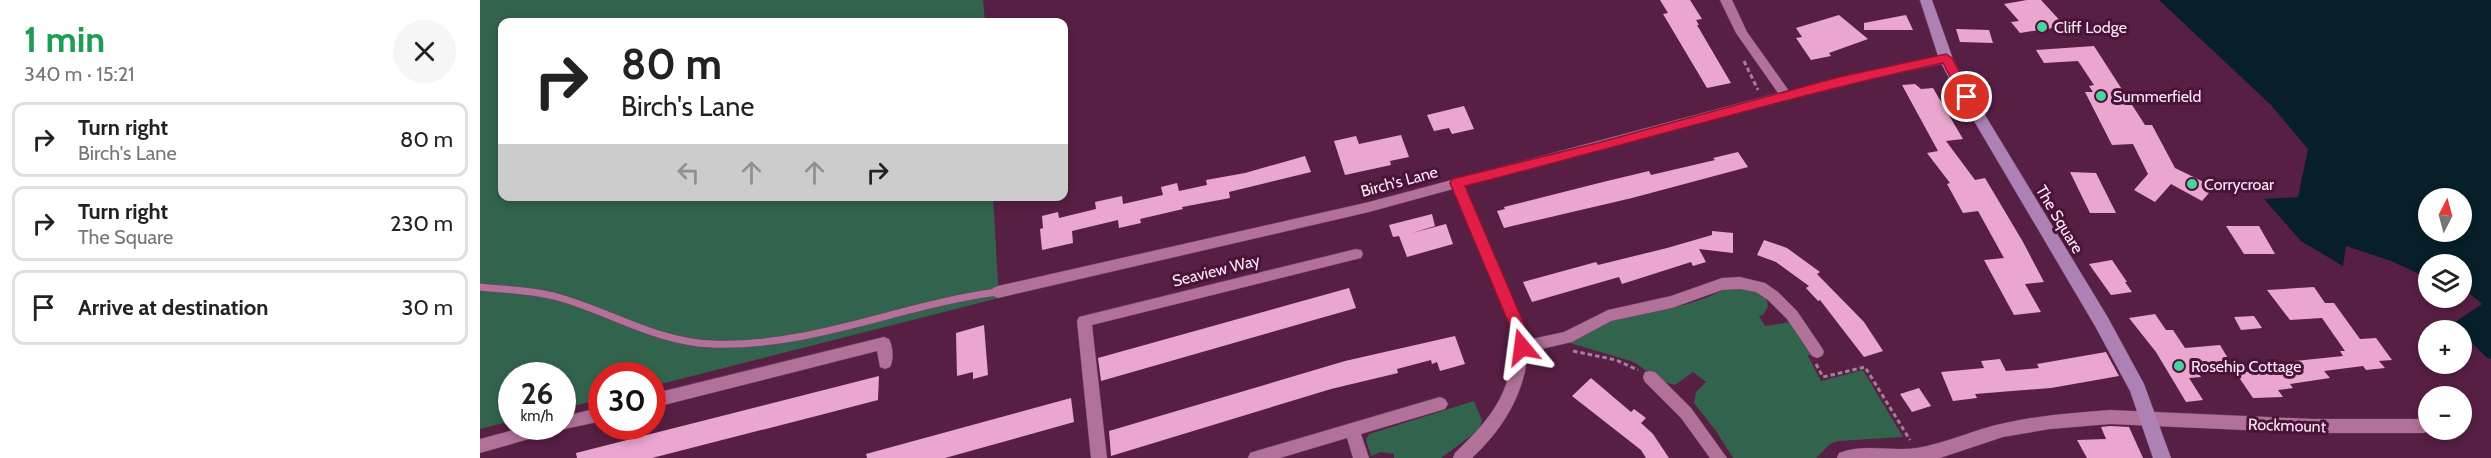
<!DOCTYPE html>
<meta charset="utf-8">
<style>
body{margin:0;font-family:Cabin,sans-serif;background:#f6f6f6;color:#222;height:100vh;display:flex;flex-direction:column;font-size:22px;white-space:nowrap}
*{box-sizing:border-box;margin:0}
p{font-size:20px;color:#767676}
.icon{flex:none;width:33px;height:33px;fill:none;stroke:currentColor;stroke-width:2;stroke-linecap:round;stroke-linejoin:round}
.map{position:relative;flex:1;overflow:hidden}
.panel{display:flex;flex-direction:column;background:#fff;width:480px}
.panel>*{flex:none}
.top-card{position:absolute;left:18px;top:18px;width:570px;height:183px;border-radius:12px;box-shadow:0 3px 9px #0003;background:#fff;color:#222;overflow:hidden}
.needle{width:39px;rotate:6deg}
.fabs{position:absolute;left:1938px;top:188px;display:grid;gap:12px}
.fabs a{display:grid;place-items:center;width:54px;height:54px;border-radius:50%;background:#fff;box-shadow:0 3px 9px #0003;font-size:30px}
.speed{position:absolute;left:18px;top:362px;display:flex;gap:12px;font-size:30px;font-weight:700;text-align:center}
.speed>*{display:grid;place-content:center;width:78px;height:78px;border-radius:50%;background:#fff;box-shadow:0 3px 9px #0003;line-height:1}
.speed small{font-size:15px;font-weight:400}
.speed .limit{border:9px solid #d22;background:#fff;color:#111}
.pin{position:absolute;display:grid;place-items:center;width:51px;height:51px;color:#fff;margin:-26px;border:3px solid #fff;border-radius:50%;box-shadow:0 2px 6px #0007}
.me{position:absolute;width:66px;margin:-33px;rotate:344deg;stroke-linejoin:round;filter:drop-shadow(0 0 4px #0008)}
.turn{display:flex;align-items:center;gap:21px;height:126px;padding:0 24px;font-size:27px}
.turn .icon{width:78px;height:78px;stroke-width:2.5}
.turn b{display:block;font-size:42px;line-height:51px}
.lanes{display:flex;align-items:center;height:57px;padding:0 24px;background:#0003;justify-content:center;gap:30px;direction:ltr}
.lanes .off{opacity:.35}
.round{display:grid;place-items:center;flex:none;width:63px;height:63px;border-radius:32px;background:#f6f6f6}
.head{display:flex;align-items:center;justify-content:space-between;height:102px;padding:0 24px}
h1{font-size:36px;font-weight:700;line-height:45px;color:#1e9e55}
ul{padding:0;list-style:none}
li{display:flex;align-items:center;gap:18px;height:75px;margin:0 12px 9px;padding:0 12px;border:3px solid #e0e0e0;border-radius:12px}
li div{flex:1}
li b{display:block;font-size:22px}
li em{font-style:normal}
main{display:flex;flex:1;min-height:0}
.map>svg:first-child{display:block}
.green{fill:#32634d}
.water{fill:#061f28;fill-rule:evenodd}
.building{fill:#eba6cf}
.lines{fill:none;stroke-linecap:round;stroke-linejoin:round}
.lane-casing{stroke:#6c3f5f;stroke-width:8}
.street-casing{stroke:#6c3f5f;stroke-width:1}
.secondary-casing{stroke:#6c3f5f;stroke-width:1}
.path{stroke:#a47f97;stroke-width:3;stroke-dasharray:4.5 3;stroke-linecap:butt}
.lane{stroke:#b17198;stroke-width:7}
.street{fill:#b17198;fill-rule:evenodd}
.secondary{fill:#ae81b5;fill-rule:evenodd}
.route{fill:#e11d48;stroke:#92132f;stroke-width:1.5}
.poi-dot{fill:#49d49d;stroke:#4b1339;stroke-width:2}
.labels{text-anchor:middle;stroke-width:6;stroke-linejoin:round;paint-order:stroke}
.poi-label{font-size:16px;fill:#fbecf4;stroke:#4b1339;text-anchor:start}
.street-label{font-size:16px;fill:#fbecf4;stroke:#4b1339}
</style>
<main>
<section class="panel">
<div class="head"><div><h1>1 min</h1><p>340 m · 15:21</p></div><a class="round"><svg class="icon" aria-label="close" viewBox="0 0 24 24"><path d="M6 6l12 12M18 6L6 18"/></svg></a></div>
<ul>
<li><svg class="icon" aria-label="right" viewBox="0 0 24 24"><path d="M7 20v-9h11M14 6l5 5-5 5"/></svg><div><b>Turn right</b><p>Birch's Lane</p></div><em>80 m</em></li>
<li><svg class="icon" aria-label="right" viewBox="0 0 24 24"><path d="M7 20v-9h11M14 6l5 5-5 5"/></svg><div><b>Turn right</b><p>The Square</p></div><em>230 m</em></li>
<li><svg class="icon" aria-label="arrive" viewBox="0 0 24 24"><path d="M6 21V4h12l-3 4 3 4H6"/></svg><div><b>Arrive at destination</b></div><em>30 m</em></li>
</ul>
</section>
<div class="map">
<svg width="2011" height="458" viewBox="0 0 2011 458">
<rect width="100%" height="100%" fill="#571f44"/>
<!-- green -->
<g class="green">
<polygon points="0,0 503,0 505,22 22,22 22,196 513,197 519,298 173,386 172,375 122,375 121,399 83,409 82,375 32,375 31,421 0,429"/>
<path d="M1246,288L1275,289L1286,296L1288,307L1283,315L1279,316L1285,326L1310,322L1333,353L1328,356L1341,381L1383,370L1423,437L1358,441L1350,444L1336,458H1253L1236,431L1214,403L1216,392L1226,382L1213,372L1195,385L1181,381L1154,362L1090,343C1103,334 1115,326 1130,321C1172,307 1204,312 1246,288Z"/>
<polygon points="994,401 1002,420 999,430 961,458 914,458 914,454 901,452 891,456 886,440 889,434"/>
</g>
<!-- water -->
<path class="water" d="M1679,0H2011V359L2006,357L1982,333V330L1972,324L2002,304L1982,287V264H1948V278L1911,261L1866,246L1863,266L1821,241L1784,199L1818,197L1828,149L1791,105ZM1948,198H1982V231H1948Z"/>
<!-- building -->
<g class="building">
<polygon points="1180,0 1210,0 1222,19 1216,20 1219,25 1217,25 1251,83 1227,88 1183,14 1188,13"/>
<polygon points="1547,0 1561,0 1585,26 1540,33 1531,22 1539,21 1524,4"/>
<polygon points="1359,15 1388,39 1349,53 1351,56 1331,60 1316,38 1322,37 1316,28"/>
<polygon points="1426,15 1433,30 1384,30 1384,23"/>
<polygon points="1476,29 1509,30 1513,43 1480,42"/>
<polygon points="1614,46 1665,125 1672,125 1695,168 1734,187 1722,201 1691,184 1675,202 1654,190 1668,174 1653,144 1632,145 1605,92 1613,92 1609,86 1614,85 1598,61 1564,63 1556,50"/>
<polygon points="1435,84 1441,89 1453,88 1483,139 1466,141 1495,180 1505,178 1543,242 1564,282 1545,284 1561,312 1534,315 1504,260 1524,258 1498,211 1483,213 1467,184 1470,183 1447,153 1458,151 1422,85"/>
<polygon points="984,106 994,129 972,134 969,128 954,131 947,115"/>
<polygon points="921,135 929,157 910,161 911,165 865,175 854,141 876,136 879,144"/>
<polygon points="1258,152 1268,167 1152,198 1024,228 1017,211 1025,209 1024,207 1123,182 1169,171 1171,175 1235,160 1233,158"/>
<polygon points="825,156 831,172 749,192 750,198 702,207 703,209 660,219 661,223 639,228 638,220 592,231 593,243 562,250 560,229 563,228 562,216 578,212 579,218 616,209 615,202 642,196 643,204 683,195 681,187 697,183 699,191 727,185 726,180 765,173"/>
<polygon points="1590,172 1616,173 1636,213 1610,213"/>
<polygon points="952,214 955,226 932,233 966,224 973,244 927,257 919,236 913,237 909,225"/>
<polygon points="1746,226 1779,226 1795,254 1764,254"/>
<polygon points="1232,231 1253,233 1253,253 1219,249 1226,262 1213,266 1211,262 1142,284 1139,277 1052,302 1043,282 1116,262 1118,265 1187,248 1232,235"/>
<polygon points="1284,240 1307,248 1340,272 1337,274 1384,322 1403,351 1384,357 1340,300 1338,301 1326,288 1329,286 1296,262 1277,255"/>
<polygon points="1632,260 1647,282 1645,282 1652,292 1631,295 1609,264"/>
<polygon points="1834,287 1845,303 1854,303 1880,339 1896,338 1912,360 1899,361 1905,368 1886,370 1883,366 1844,371 1850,378 1810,384 1813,388 1798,390 1803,397 1773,398 1756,373 1818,366 1815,361 1863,356 1860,351 1865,351 1842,318 1810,320 1787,290"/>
<polygon points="869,288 876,308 621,381 618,358"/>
<polygon points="1675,314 1686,330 1693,330 1705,348 1740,345 1752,365 1715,369 1721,377 1709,378 1723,400 1706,402 1676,352 1649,318"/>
<polygon points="1774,316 1782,328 1761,330 1754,317"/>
<polygon points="504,325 508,375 493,379 493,372 477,376 476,333"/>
<polygon points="975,336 985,364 960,371 957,362 952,364 951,360 917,369 918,373 851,389 631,456 629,431 865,361"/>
<polygon points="1626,352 1639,376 1571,388 1495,394 1497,398 1473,401 1461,372 1504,368 1501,361 1520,359 1526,371 1559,368 1557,364"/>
<polygon points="399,376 398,400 348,413 172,458 97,458 96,453"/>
<polygon points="1111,378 1151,412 1154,409 1166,418 1161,423 1173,434 1189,458 1166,458 1161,450 1092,396"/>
<polygon points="1439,388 1451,406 1432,412 1420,394"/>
<polygon points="591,398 594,422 465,458 387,458 386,454"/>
<polygon points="1630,426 1649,427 1663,458 1607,458 1597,440 1626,439 1621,427"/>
</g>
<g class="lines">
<defs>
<path id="lane" d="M0,287C27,290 54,290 81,298C132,313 178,342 232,344C331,348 422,304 518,292"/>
<g id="street">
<path d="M1240,0H1252L1267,32L1309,91L1360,77L1466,55L1472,59L1466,63L1360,85L985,186L1046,331L1047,340L1084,332L1128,310L1191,296L1242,278L1260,277L1285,283L1298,292L1317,311L1342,348L1344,352L1342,356L1337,358L1332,356L1307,319L1288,300L1276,292L1260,289L1242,290L1192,308L1131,321L1092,342L1048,352C1044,395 1023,429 992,458H973L975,453C1014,416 1036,387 1032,331L973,189L889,212L518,298L513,296L511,292L513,288L518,286L889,202L1298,93L1256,33Z"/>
<polygon points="876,249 881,250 883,254 881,258 612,325 627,458 611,458 597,321 599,317"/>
<path d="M404,337L409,339C413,346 414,360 410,367L405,369L400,367L397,351L172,408V394Z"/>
<polygon points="1170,371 1175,372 1211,408 1247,458 1230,458 1201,418 1165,382 1163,377 1165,372"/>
<polygon points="960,397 965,399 968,404 965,409 881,434 889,458 873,458 867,438 800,458 768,458 770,453 776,451"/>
<polygon points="122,407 122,421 80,430 0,453 0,439 48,426 82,426 82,417"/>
<path d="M1630,410L1833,419H1944L1948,421V429H1950L1944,433H1833L1630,424L1570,429L1523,437L1460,458H1357L1359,453C1385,443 1411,452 1437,448C1467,443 1495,429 1525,423C1560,415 1595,413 1630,410Z"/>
</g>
<polygon id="secondary" points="1440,0 1452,0 1473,59 1485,82 1627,316 1664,384 1691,458 1673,458 1650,391 1615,326 1471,82 1459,59"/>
</defs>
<!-- lane casing -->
<use href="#lane" class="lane-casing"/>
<!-- street casing -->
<use href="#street" class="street-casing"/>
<!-- secondary casing -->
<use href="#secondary" class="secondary-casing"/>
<!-- path -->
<g class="path">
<polyline points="1264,61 1278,90"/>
<polyline points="1093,351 1136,360 1158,370"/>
<polyline points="1336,364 1343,377 1385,367 1430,440"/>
</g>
<!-- lane -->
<use href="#lane" class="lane"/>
<!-- street -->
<use href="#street" class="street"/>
<!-- secondary -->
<use href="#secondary" class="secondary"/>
</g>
<!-- route -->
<path class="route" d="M1466,54L1472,58L1493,97L1491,100H1482L1463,63C1302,98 1144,146 985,186L1047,331L1049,347L1047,351H1037L1032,331L970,183L972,179L1117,143L1359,77Z"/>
<!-- markers -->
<g class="poi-dot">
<circle cx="1562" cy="27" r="6"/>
<circle cx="1621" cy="96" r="6"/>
<circle cx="1712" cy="184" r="6"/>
<circle cx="1699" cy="366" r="6"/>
</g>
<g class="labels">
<!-- poi labels -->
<g class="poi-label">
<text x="1574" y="33">Cliff Lodge</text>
<text x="1633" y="102">Summerfield</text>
<text x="1724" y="190">Corrycroar</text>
<text x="1711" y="372">Rosehip Cottage</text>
</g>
<!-- street labels -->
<g class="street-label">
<text transform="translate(919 181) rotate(-15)" y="6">Birch's Lane</text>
<text transform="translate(1580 219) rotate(59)" y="6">The Square</text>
<text transform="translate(736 270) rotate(-14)" y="6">Seaview Way</text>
<text transform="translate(1807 425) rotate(2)" y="6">Rockmount</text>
</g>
</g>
</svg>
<div class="fabs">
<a><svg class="needle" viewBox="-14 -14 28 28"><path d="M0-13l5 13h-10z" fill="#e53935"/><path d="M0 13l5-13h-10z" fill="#767676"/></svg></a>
<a><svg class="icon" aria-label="layers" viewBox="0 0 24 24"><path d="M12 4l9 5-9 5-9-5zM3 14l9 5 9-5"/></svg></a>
<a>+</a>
<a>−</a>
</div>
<div class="speed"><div>26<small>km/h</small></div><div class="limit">30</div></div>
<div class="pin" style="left:1487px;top:97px;background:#d93025"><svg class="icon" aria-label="arrive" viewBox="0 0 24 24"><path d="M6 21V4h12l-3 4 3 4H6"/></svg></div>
<svg class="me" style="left:1042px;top:347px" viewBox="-20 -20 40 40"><path d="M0-17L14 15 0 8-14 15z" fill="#e11d48" stroke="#fff" stroke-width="4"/></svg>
<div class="top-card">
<div class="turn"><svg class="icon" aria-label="right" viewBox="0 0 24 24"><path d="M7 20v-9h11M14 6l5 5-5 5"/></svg><div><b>80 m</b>Birch's Lane</div></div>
<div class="lanes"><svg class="icon off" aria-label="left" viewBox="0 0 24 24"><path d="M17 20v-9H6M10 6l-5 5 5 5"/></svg><svg class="icon off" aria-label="ahead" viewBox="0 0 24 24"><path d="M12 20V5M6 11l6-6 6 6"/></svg><svg class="icon off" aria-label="ahead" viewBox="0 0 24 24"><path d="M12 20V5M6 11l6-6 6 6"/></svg><svg class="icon" aria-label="right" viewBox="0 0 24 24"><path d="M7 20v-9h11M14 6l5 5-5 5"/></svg></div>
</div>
</div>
</main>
